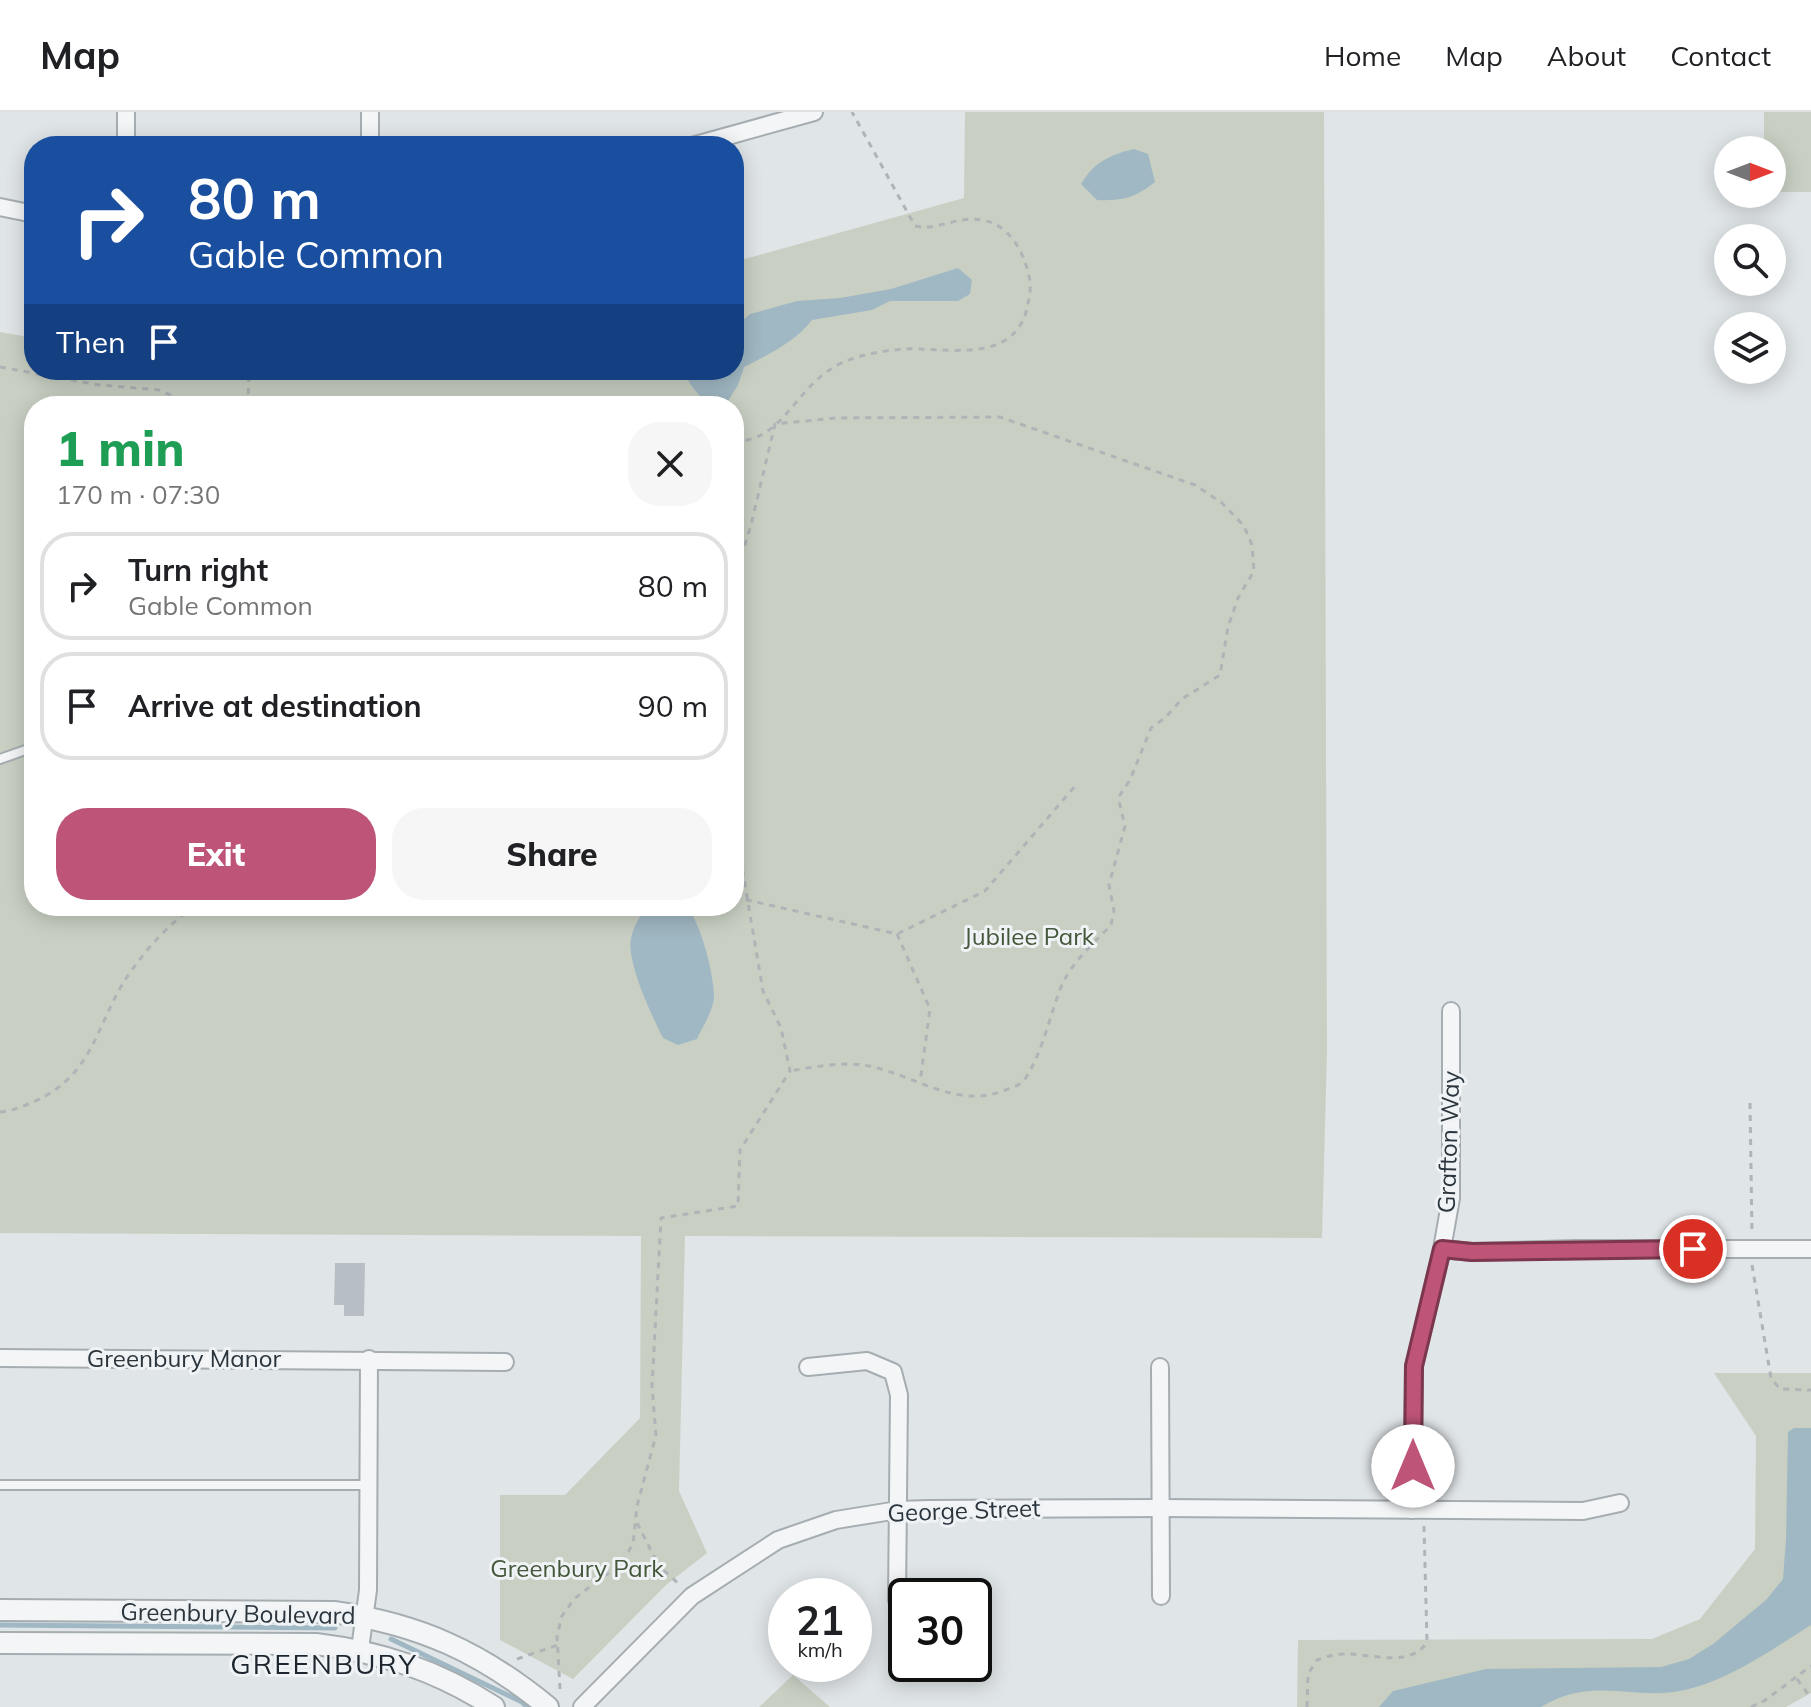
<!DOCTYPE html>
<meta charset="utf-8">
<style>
body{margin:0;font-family:Mulish,sans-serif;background:#f6f6f6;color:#202124;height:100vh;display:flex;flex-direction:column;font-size:30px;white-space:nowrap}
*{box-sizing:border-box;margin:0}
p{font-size:26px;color:#757577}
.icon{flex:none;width:44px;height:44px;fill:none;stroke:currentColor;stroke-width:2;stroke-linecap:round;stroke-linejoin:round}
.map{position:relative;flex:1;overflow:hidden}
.side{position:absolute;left:24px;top:284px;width:720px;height:520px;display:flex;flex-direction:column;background:#fff;border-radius:32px;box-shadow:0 4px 20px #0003}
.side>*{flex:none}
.banner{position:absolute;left:24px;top:24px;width:720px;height:244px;border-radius:32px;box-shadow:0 4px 20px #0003;background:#1a4fa0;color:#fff;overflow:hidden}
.needle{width:52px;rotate:90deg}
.controls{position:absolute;left:1714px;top:24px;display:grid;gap:16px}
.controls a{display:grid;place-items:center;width:72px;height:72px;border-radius:50%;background:#fff;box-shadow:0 4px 20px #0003;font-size:40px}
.speed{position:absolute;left:768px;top:1466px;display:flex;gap:16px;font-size:40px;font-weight:700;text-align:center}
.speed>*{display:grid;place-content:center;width:104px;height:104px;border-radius:50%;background:#fff;box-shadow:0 4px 20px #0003;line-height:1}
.speed small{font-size:20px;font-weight:400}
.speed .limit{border:4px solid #111;border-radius:12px;background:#fff;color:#111}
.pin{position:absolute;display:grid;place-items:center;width:68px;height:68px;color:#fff;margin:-34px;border:4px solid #fff;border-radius:50%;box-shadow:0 2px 8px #0007}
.me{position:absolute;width:88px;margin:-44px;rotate:0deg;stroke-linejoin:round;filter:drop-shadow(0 0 6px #0008)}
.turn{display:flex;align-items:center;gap:28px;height:168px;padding:0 32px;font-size:36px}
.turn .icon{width:104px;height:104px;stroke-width:2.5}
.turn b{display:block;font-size:56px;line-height:68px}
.then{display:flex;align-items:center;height:76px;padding:0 32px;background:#0003;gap:16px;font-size:30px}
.round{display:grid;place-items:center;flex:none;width:84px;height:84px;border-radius:32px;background:#f6f6f6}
.head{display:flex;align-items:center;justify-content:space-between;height:136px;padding:0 32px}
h1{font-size:48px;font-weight:800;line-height:60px;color:#1e9e55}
.cta{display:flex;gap:16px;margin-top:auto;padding:16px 32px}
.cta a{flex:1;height:92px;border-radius:32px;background:#be5478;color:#fff;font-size:32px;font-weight:800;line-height:92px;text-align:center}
.cta a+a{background:#f6f6f6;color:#202124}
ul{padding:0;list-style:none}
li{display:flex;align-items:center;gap:24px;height:108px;margin:0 16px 12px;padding:0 16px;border:4px solid #e0e0e0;border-radius:32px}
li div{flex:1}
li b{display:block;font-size:30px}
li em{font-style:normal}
header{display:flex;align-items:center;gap:48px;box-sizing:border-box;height:112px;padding:0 40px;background:#fff;border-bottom:2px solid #e0e0e0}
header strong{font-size:38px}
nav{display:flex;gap:44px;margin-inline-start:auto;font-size:28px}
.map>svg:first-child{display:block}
.green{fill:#c9d0c3;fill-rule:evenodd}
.water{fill:#a0b8c3}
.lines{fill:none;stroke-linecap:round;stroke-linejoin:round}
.stream{stroke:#a0b8c3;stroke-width:5}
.building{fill:#b8bfc4}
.service-casing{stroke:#a6adb1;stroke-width:12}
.minor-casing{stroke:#a6adb1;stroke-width:20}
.tertiary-casing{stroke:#a6adb1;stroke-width:24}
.path{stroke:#afb4b7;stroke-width:3;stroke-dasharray:6 6;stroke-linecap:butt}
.service{stroke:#f3f5f6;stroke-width:8}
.minor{stroke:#f3f5f6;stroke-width:16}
.tertiary{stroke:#f3f5f6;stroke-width:20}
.route-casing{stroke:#7c374e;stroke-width:20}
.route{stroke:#be5478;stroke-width:14}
.labels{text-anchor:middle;stroke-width:6;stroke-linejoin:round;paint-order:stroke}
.park-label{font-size:24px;fill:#45573a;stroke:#f0f3f5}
.street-label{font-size:24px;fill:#2b353d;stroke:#f0f3f5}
.quarter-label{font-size:28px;letter-spacing:2px;fill:#1d262e;stroke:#f0f3f5}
</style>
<header>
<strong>Map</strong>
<nav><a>Home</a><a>Map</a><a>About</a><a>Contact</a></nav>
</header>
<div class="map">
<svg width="1811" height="1595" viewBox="0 0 1811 1595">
<rect width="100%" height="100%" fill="#e0e5e8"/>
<!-- green -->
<g class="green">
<path d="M965,0H1324L1327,940L1322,1126L685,1124L679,1379L707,1441L666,1473L573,1567L500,1528V1383H565L640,1306L641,1124L0,1121V220L34,226V258H734V150L964,86ZM34,294H734V794H34Z"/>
<polygon points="1764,0 1811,0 1811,80 1772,80 1772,38 1764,38"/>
<polygon points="1714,1261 1811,1261 1811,1581 1786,1595 1297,1595 1298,1528 1652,1527 1700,1507 1755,1437 1756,1324"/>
<polygon points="793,1563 830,1595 759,1595"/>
</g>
<!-- water -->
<g class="water">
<path d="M1134,37L1148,42L1155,70C1135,86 1122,89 1097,88L1081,72C1094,50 1110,43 1134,37Z"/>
<path d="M958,156L972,168L970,182L958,189H890L872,198L812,208C794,231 769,242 744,255L738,273L728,289C703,295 693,279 683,258H734V209H742L750,202L797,189L840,186L891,177Z"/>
<path d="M649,794H686C701,810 714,863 714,885C713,899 703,914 697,927L678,933L663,926C652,904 626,850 631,826C634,813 640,803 649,794Z"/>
<path d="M1794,1316H1811V1513C1769,1539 1729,1569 1680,1579C1629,1588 1592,1564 1541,1595H1379L1393,1579L1486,1557L1661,1555L1689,1547L1713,1532L1766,1488L1783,1467L1786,1427L1788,1320Z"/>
</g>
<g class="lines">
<!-- stream -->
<g class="stream">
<polyline points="0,1513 335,1516"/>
<polyline points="391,1527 522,1590 527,1595"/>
</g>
</g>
<!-- building -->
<polygon class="building" points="335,1151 365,1151 364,1204 344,1204 344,1193 334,1193"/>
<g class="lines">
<defs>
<g id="service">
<polyline points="0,647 34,635"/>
<polyline points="0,1373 368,1373"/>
</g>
<g id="minor">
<polyline points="126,0 126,34"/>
<polyline points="370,0 370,34"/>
<polyline points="692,34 814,0"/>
<polyline points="0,95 34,102"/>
<polyline points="1442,1137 1472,1140 1576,1137 1811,1137"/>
<polyline points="0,1246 505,1250"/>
<polyline points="808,1255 867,1249 893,1260 899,1283 897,1488"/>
<polyline points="1160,1255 1161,1484"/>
<polyline points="1412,1398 1414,1254 1442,1137 1451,1086 1451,899"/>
<polyline points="360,1537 368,1478 369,1247"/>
<polyline points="582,1595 692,1484 778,1428 836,1408 898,1398 929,1397 1161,1396 1583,1399 1620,1391"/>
</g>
<g id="tertiary">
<path d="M0,1498L334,1500C419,1512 481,1540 548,1595"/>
<path d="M0,1531L316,1532C382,1540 438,1559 494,1595"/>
</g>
</defs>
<!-- service casing -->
<use href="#service" class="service-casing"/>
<!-- minor casing -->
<use href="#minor" class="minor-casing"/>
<!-- tertiary casing -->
<use href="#tertiary" class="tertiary-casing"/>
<!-- path -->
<g class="path">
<polyline points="0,255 99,273 159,278 197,294"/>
<polyline points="248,294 249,258"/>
<path d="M734,331C744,329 754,327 763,322C793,304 805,267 844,250C862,242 883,239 903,237C944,235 1010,253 1026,200C1029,188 1032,176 1029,164C1021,129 1000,102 963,108C947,110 931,118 915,114L852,0"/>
<path d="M734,468L751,413L775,312L836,306L1000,305L1195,373L1222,391L1244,414L1252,433L1254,459L1238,486L1228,515L1220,563L1182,587L1165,606L1151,616L1130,668L1120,683L1119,689L1125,714L1109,773L1114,799L1111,813C1093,832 1071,851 1061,875C1049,906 1043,939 1025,967C1021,972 1017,974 1010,976C957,1001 915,961 863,953C839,950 814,955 790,959"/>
<polyline points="734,785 897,822 985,779 1076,673"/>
<polyline points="175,794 177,806"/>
<polyline points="897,822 930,897 920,970"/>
<polyline points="1750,991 1752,1121"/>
<path d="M0,1000C12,999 24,994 35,989C94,963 96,912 127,865C146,837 167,814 194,794"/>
<polyline points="1752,1153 1771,1266 1780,1277 1811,1278"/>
<polyline points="637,1411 659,1454"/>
<polyline points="617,1458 660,1455 679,1472"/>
<polyline points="517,1547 558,1533"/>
<polyline points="1797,1567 1811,1586"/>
<polyline points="560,1577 557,1524 562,1504 574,1487 605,1463 617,1458 633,1432 637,1394 656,1323 652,1275 661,1106 738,1094 740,1038 790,959 781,916 763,879 734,708"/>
<path d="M1307,1595L1308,1562L1317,1548C1325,1545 1334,1542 1343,1542C1370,1541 1410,1557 1427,1530L1424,1414"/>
<polyline points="1751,1595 1764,1589 1811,1554"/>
</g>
<!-- service -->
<use href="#service" class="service"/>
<!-- minor -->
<use href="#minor" class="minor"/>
<!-- tertiary -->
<use href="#tertiary" class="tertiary"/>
</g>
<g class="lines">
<defs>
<polyline id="route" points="1413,1354 1414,1254 1442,1137 1472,1140 1693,1137"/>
</defs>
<!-- route casing -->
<use href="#route" class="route-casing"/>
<!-- route -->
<use href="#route" class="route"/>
</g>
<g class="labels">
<!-- park labels -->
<g class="park-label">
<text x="1029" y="833">Jubilee Park</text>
<text x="577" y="1465">Greenbury Park</text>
</g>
<!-- street labels -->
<g class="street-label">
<text transform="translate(1449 1030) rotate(-88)" y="8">Grafton Way</text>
<text x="184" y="1255">Greenbury Manor</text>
<text transform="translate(964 1399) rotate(-2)" y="8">George Street</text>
<text transform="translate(238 1502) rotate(1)" y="8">Greenbury Boulevard</text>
</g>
<!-- quarter labels -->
<g class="quarter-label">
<text x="324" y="1562">GREENBURY</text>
</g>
</g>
</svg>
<div class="controls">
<a><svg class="needle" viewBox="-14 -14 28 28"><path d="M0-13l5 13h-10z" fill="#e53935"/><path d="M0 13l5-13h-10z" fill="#757577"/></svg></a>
<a><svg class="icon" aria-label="search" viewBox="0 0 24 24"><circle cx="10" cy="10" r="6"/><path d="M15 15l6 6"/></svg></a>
<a><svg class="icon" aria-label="layers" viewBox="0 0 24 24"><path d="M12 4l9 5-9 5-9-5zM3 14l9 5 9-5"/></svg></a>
</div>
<div class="speed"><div>21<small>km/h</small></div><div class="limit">30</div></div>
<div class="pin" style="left:1693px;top:1137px;background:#d93025"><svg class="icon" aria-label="arrive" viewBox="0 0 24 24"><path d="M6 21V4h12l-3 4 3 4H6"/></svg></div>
<svg class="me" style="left:1413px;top:1354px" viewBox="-20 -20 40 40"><circle r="19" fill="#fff"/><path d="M0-13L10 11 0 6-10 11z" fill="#be5478"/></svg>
<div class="banner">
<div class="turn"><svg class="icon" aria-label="right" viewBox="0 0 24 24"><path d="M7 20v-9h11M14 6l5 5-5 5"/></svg><div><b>80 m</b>Gable Common</div></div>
<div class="then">Then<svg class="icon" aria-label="arrive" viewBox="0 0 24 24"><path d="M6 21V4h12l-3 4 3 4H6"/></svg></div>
</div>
<section class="side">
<div class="head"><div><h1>1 min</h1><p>170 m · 07:30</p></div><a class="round"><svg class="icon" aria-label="close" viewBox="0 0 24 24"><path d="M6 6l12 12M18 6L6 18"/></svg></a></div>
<ul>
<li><svg class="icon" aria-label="right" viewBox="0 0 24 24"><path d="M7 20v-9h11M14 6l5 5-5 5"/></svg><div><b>Turn right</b><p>Gable Common</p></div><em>80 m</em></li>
<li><svg class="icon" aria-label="arrive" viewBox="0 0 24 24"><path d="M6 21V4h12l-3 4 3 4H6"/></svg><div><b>Arrive at destination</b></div><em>90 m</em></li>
</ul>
<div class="cta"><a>Exit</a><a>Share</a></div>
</section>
</div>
